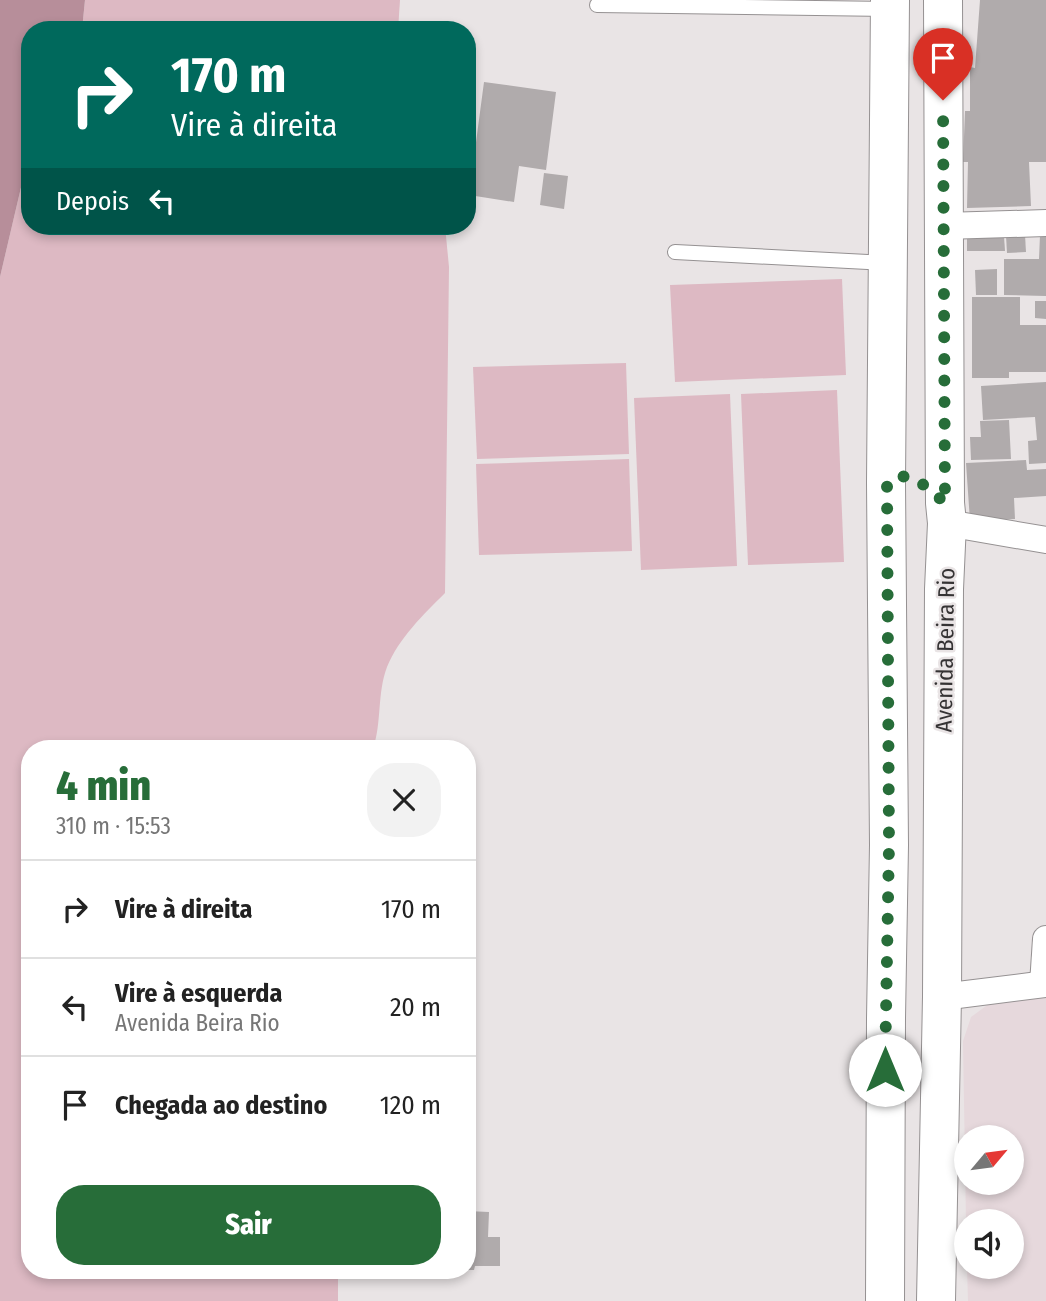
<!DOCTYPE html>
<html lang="pt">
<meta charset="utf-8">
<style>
body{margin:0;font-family:"Fira Sans Condensed",sans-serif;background:#f2f2f2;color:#222;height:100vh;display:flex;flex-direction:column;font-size:26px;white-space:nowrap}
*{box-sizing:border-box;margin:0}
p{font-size:23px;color:#767676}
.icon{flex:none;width:38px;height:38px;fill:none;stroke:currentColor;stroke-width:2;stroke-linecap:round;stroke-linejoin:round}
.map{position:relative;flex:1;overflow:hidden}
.sheet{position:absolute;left:21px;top:740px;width:455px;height:539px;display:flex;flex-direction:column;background:#fff;border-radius:28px;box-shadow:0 4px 10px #0003}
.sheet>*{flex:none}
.banner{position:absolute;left:21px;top:21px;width:455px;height:214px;border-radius:28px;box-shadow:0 4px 10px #0003;background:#00695c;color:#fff;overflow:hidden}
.needle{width:46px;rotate:61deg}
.controls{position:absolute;left:954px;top:1125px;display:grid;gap:14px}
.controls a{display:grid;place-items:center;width:70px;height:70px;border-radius:50%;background:#fff;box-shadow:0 4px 10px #0003;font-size:35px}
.pin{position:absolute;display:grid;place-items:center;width:60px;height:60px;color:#fff;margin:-72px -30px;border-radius:50% 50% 50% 0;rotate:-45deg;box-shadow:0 0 7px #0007}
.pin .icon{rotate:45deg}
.me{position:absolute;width:77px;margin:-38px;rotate:0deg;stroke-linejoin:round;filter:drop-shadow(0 0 5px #0008)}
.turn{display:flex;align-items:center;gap:24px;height:147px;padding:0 35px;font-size:32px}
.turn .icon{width:91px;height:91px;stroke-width:2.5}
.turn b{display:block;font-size:49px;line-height:60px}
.then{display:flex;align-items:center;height:66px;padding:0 35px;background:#0003;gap:14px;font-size:26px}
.round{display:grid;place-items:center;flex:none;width:74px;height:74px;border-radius:28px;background:#f2f2f2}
.headline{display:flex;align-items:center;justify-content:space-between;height:119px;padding:0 35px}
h1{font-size:42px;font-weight:800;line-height:52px;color:#276d39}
.primary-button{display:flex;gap:14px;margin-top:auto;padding:14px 35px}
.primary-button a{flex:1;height:80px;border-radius:28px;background:#276d39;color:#fff;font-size:28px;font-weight:800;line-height:80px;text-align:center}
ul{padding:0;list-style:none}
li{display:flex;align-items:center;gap:21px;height:98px;padding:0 35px;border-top:2px solid #e0e0e0}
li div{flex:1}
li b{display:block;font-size:26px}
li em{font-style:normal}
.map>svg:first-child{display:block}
.built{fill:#e6d8dc;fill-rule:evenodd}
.green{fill:#ddb9c3}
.water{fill:#b78e9a}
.building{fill:#b0abac}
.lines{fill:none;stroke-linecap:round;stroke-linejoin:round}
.service-casing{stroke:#959192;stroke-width:16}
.minor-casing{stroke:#959192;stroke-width:28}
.primary-casing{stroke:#959192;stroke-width:40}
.service{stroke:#fff;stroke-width:14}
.minor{stroke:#fff;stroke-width:26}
.primary{stroke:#fff;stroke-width:38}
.route{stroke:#276d39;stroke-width:12;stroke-dasharray:0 21.6}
.labels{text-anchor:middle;stroke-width:5;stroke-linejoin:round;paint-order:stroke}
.street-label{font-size:23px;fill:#353334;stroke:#e9e4e5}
</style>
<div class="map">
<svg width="1046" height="1301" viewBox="0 0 1046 1301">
<rect width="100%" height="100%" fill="#e9e4e5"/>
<!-- built -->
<path class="built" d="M1046,991V1301H968L967,1267H1012V1222L966,1221L963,1041L971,1017L993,1001ZM966,1138H1012V1183H966Z"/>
<!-- green -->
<g class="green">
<polygon points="85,0 400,0 398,30 82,30"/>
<path d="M30,149V226H445L449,267L445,593C423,615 399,638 387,667C377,693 382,723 373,749H30V1270L338,1271V1301H0V277Z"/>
<polygon points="842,279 846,375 675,382 670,285"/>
<polygon points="626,363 629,454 477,459 473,367"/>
<polygon points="837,390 844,562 748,565 741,394"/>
<polygon points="730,394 737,566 641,570 634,398"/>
<polygon points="629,459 632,551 479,555 476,464"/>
</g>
<!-- water -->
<polygon class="water" points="0,0 85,0 82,30 30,30 30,149 0,277"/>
<!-- building -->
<g class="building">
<polygon points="980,0 1046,0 1046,162 1029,162 1031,206 967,208 968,162 963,162 965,111 970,111 970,67 975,68"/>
<polygon points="484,82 556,92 546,170 519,166 514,202 469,195"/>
<polygon points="544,173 568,176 564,209 540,205"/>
<polygon points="1025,235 1026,252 1007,253 1006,236"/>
<polygon points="1040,235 1046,235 1046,296 1004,295 1004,259 1039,259"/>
<polygon points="967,236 1004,236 1005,251 967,251"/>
<polygon points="997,269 997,295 976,295 975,270"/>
<polygon points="972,297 1020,297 1020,325 1046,325 1046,372 1009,372 1009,378 972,378"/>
<polygon points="1035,301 1046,301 1046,319 1035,318"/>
<polygon points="1046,382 1046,463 1029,464 1028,441 1037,440 1035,417 983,420 981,386"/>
<polygon points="1009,420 1011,459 971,460 970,437 981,437 980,421"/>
<polygon points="1026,460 1027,470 1046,469 1046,496 1014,498 1015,519 970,521 966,463"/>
<polygon points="467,1211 489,1212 488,1237 500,1237 500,1266 475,1266 474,1270 467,1270"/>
</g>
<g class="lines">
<defs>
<g id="service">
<polyline points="597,5 889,9"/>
<polyline points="675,252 887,263"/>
</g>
<g id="minor">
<polyline points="944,226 1046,223"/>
<polyline points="947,523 1046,540"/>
<polyline points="1043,984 1046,939"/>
<polyline points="942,997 1046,984"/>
</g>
<g id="primary">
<polyline points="885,1301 886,1018 889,845 886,483 890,0"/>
<polyline points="936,1301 942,997 944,589 947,523 945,503 943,0"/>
</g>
</defs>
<!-- service casing -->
<use href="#service" class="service-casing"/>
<!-- minor casing -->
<use href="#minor" class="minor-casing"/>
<!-- primary casing -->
<use href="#primary" class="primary-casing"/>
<!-- service -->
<use href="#service" class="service"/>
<!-- minor -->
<use href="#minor" class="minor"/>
<!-- primary -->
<use href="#primary" class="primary"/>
</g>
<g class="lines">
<!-- route -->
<polyline class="route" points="885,1070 889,845 887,483 905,476 926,486 945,503 943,100"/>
</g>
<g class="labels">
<!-- street labels -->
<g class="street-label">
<text transform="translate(945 650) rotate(-89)" y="8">Avenida Beira Rio</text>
</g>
</g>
</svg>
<div class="controls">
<a><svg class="needle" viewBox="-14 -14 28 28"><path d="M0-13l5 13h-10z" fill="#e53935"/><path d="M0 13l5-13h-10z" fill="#767676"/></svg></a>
<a><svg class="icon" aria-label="sound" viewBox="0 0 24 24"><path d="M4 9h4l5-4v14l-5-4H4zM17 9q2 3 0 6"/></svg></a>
</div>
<div class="pin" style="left:943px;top:100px;background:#d93025"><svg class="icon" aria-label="arrive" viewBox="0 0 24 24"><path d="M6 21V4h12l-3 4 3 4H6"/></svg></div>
<svg class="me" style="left:885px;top:1070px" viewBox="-20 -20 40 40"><circle r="19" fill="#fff"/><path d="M0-13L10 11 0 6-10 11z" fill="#276d39"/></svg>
<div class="banner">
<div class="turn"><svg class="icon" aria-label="right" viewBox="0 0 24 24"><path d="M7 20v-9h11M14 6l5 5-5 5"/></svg><div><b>170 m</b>Vire à direita</div></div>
<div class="then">Depois<svg class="icon" aria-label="left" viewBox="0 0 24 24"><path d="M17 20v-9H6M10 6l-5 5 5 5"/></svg></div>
</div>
<section class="sheet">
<div class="headline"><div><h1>4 min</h1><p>310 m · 15:53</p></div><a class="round"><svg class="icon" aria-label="close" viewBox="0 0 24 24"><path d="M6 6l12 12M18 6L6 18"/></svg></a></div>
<ul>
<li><svg class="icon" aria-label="right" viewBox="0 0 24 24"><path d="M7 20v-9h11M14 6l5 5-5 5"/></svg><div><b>Vire à direita</b></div><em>170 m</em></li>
<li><svg class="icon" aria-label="left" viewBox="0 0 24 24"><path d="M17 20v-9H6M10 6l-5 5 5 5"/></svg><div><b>Vire à esquerda</b><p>Avenida Beira Rio</p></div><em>20 m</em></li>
<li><svg class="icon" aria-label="arrive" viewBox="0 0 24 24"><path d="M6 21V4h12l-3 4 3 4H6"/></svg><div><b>Chegada ao destino</b></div><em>120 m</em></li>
</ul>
<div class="primary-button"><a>Sair</a></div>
</section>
</div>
